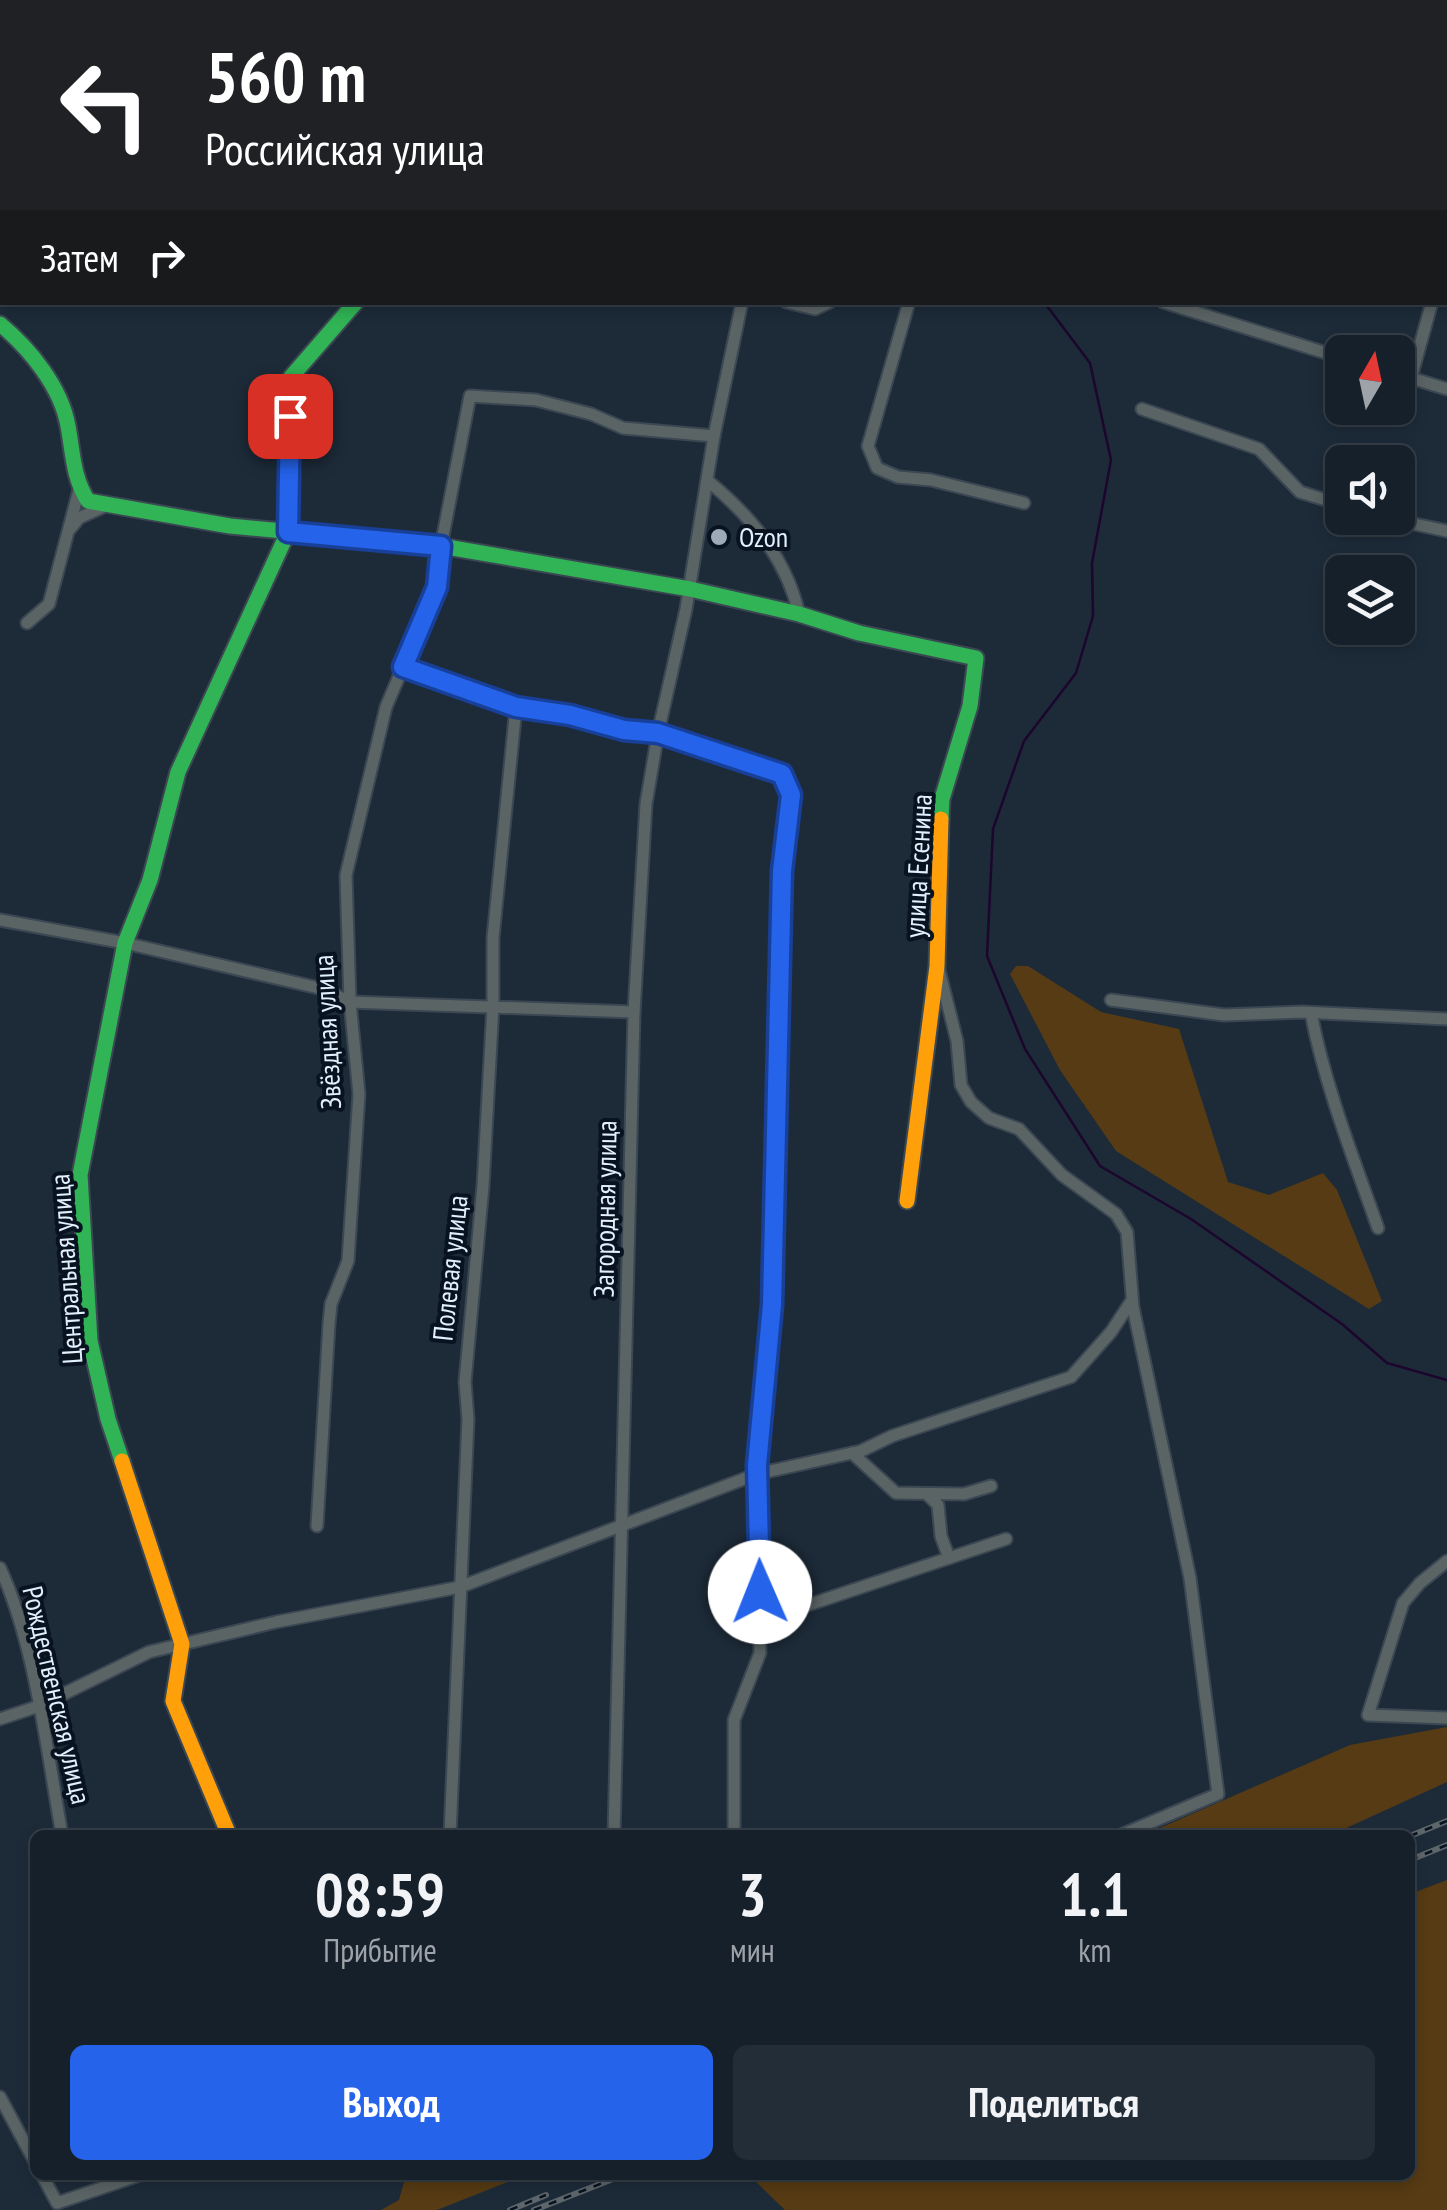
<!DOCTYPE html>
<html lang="ru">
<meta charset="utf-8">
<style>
body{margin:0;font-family:"PT Sans Narrow",sans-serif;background:#232d37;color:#f1f3f6;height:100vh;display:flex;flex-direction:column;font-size:38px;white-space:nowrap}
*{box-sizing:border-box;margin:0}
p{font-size:32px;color:#9ea3a9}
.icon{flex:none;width:55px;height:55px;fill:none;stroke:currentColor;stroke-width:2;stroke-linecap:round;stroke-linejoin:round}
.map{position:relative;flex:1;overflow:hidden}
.panel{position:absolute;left:30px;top:1830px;width:1385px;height:350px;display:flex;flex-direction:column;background:#16202b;border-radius:15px;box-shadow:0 5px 15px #0003,0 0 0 2px #353e47}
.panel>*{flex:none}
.hud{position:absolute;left:0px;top:0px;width:1448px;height:305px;box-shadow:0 5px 15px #0003,0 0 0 2px #353e47;background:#202124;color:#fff;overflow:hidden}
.needle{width:65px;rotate:9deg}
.tools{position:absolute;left:1325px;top:335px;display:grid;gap:20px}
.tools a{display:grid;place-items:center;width:90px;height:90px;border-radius:15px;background:#16202b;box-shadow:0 5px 15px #0003,0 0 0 2px #353e47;font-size:50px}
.pin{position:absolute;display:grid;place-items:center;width:85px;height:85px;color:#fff;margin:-42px;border-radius:20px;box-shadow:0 5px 15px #0006}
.me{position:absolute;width:110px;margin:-55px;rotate:359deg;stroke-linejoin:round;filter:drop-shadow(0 0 8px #0008)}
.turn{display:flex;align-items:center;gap:35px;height:210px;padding:0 40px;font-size:45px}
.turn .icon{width:130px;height:130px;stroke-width:2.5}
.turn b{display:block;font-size:70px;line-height:85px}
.then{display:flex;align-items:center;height:95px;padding:0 40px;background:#0003;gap:20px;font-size:38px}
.eta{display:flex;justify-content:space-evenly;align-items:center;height:170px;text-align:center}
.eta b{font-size:60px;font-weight:600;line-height:70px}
.primary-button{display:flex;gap:20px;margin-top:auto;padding:20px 40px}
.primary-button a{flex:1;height:115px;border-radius:15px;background:#2563eb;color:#fff;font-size:40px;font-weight:600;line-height:115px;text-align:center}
.primary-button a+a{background:#232d37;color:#f1f3f6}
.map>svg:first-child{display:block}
.green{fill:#563b14}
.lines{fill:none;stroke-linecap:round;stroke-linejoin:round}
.stream{stroke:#1c062d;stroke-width:2.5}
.street-casing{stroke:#3b4752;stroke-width:15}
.fast-casing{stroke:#3b4752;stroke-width:19}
.slow-casing{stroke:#3b4752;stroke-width:19}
.street{stroke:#5b6465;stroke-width:11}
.fast{stroke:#30b455;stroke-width:15}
.slow{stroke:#ff9f0a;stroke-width:15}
.rail-casing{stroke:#5d666b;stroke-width:6}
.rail{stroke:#08131f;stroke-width:2.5;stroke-dasharray:8;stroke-linecap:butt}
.route-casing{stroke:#184099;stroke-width:25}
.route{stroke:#2563eb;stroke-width:18}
.poi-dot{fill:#9dabb9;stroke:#08131f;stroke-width:4}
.labels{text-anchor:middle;stroke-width:8;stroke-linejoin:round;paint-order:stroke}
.poi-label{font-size:28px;fill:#e2f0fe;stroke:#08131f;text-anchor:start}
.street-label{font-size:28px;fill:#e2f0fe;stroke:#08131f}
</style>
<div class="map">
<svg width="1447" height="2210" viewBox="0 0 1447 2210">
<rect width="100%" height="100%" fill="#1d2b39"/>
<!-- green -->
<g class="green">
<polygon points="1016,966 1028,966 1101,1012 1179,1029 1228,1182 1269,1195 1323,1173 1337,1190 1382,1301 1369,1309 1116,1151 1060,1070 1010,974"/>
<polygon points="1447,1727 1447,1782 1331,1835 1144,1835 1350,1745"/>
<polygon points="1447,1880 1447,2210 785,2210 749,2175 1410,2175 1410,1894"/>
<polygon points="406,2175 525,2175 437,2210 381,2210 399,2200"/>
</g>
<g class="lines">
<!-- stream -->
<g class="stream">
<polyline points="972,2 972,0"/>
<polyline points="1044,302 1090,363 1111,460 1092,563 1093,616 1076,673 1024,741 993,829 987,956 1025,1049 1100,1166 1191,1219 1342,1324 1387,1363 1447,1380"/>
</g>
<defs>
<g id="street">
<polyline points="181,0 194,2"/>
<polyline points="775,0 784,2"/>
<polyline points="1134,0 1141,2"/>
<polyline points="896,2 896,0"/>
<polyline points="1031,2 1031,0"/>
<polyline points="1257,2 1258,0"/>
<polyline points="1445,92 1447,92"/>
<polyline points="0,132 2,132"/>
<polyline points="1445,256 1447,249"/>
<polyline points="786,302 815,309 830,302"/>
<polyline points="909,302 868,446 877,468 898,477 931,480 1024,503"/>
<polyline points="1163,302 1342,358"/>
<polyline points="1398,374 1447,389"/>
<polyline points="1411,378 1432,302"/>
<polyline points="1142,409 1259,449 1300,492 1342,505"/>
<path d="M708,481C751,516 787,560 799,614"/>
<polyline points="1386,518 1447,531"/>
<polyline points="70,529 79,518 103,507"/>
<polyline points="27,623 49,604 79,490"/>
<polyline points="403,667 516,707 569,715 624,730 658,733 781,773 791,795 782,871 772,1305 757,1465 760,1653 734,1720 734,1835"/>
<polyline points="0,920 125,943 323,989 350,1002 634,1012"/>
<polyline points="939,970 957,1041 961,1085 971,1102 989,1118 1019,1129 1062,1175 1116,1214 1127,1232 1133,1307 1190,1578 1218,1794 1121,1835"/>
<polyline points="1111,1000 1224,1015 1302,1012 1447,1019"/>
<path d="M1311,1013C1325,1086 1353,1157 1378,1228"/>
<polyline points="852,1453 896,1493 964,1494 991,1486"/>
<polyline points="927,1494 938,1505 941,1536 949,1558"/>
<polyline points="317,1526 329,1324 331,1304 348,1261 359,1094 350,1002 346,875 386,707 437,587 441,546 470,396 536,400 591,414 623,428 714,436"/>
<polyline points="1447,1561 1420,1583 1403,1603 1368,1715 1447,1718"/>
<path d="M0,1568C35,1643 47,1752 62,1835"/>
<polyline points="760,1621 1006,1539"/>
<polyline points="0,1719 39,1706 149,1652 276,1622 460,1587 757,1474 861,1451 892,1436 1071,1377 1111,1332 1132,1300"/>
<polyline points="450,1835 468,1419 465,1382 483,1186 493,1005 493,938 516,707"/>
<polyline points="614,1835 634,1012 646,804 658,733 686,609 714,436 742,302"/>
<polyline points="0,2097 35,2162"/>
<polyline points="42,2175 57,2203 140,2175"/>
</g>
<g id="fast">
<path d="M0,324C30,349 61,387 68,426C73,453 73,478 88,501L230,526L441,546L690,589L799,614L859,633L976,658L970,706L942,799L941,819"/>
<polyline points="122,1461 108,1419 90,1341 80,1175 125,943 150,880 178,772 288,532 291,377 356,302"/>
</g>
<g id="slow">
<polyline points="907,1201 937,966 941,819"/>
<polyline points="122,1461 182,1644 173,1701 229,1835"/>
</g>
</defs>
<!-- street casing -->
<use href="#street" class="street-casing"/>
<!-- fast casing -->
<use href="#fast" class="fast-casing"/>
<!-- slow casing -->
<use href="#slow" class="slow-casing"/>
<!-- street -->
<use href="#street" class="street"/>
<!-- fast -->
<use href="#fast" class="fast"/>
<!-- slow -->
<use href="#slow" class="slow"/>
<defs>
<g id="rail">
<polyline points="1410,1836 1447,1821"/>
<polyline points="1410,1860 1447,1845"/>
<polyline points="510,2210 546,2195"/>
<polyline points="534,2210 623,2175"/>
</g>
</defs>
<!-- rail casing -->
<use href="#rail" class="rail-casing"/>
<!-- rail -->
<use href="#rail" class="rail"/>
</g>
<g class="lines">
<defs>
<polyline id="route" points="290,416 288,532 441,546 437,587 403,667 516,707 570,715 624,730 658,733 782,774 791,795 782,871 772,1305 757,1465 760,1592"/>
</defs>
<!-- route casing -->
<use href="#route" class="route-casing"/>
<!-- route -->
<use href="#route" class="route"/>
</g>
<!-- markers -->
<circle class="poi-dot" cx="719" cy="537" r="10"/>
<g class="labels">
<!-- poi labels -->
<g class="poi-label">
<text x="739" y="547">Ozon</text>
</g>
<!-- street labels -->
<g class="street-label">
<text transform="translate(918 866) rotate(-87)" y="10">улица Есенина</text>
<text transform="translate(327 1032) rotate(-93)" y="10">Звёздная улица</text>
<text transform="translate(605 1209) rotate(-89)" y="10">Загородная улица</text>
<text transform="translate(450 1268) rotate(-84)" y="10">Полевая улица</text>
<text transform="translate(66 1269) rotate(-94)" y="10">Центральная улица</text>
<text transform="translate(57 1695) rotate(77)" y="10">Рождественская улица</text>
</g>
</g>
</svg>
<div class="tools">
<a><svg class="needle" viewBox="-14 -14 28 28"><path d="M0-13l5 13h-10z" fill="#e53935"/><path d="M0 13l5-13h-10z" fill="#9ea3a9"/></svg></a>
<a><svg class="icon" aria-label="sound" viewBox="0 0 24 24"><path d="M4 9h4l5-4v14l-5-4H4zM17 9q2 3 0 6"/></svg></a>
<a><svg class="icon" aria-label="layers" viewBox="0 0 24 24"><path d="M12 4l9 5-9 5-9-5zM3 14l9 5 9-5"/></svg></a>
</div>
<div class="pin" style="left:290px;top:416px;background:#d93025"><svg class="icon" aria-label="arrive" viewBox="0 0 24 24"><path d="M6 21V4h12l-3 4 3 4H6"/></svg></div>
<svg class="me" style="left:760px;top:1592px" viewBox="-20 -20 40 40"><circle r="19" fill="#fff"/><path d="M0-13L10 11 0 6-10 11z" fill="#2563eb"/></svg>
<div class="hud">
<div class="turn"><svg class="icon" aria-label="left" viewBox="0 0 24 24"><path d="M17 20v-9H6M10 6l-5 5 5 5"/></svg><div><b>560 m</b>Российская улица</div></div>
<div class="then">Затем<svg class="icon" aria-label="right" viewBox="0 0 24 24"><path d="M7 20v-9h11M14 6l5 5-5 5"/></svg></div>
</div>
<section class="panel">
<div class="eta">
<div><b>08:59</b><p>Прибытие</p></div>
<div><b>3</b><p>мин</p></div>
<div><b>1.1</b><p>km</p></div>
</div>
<div class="primary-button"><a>Выход</a><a>Поделиться</a></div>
</section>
</div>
